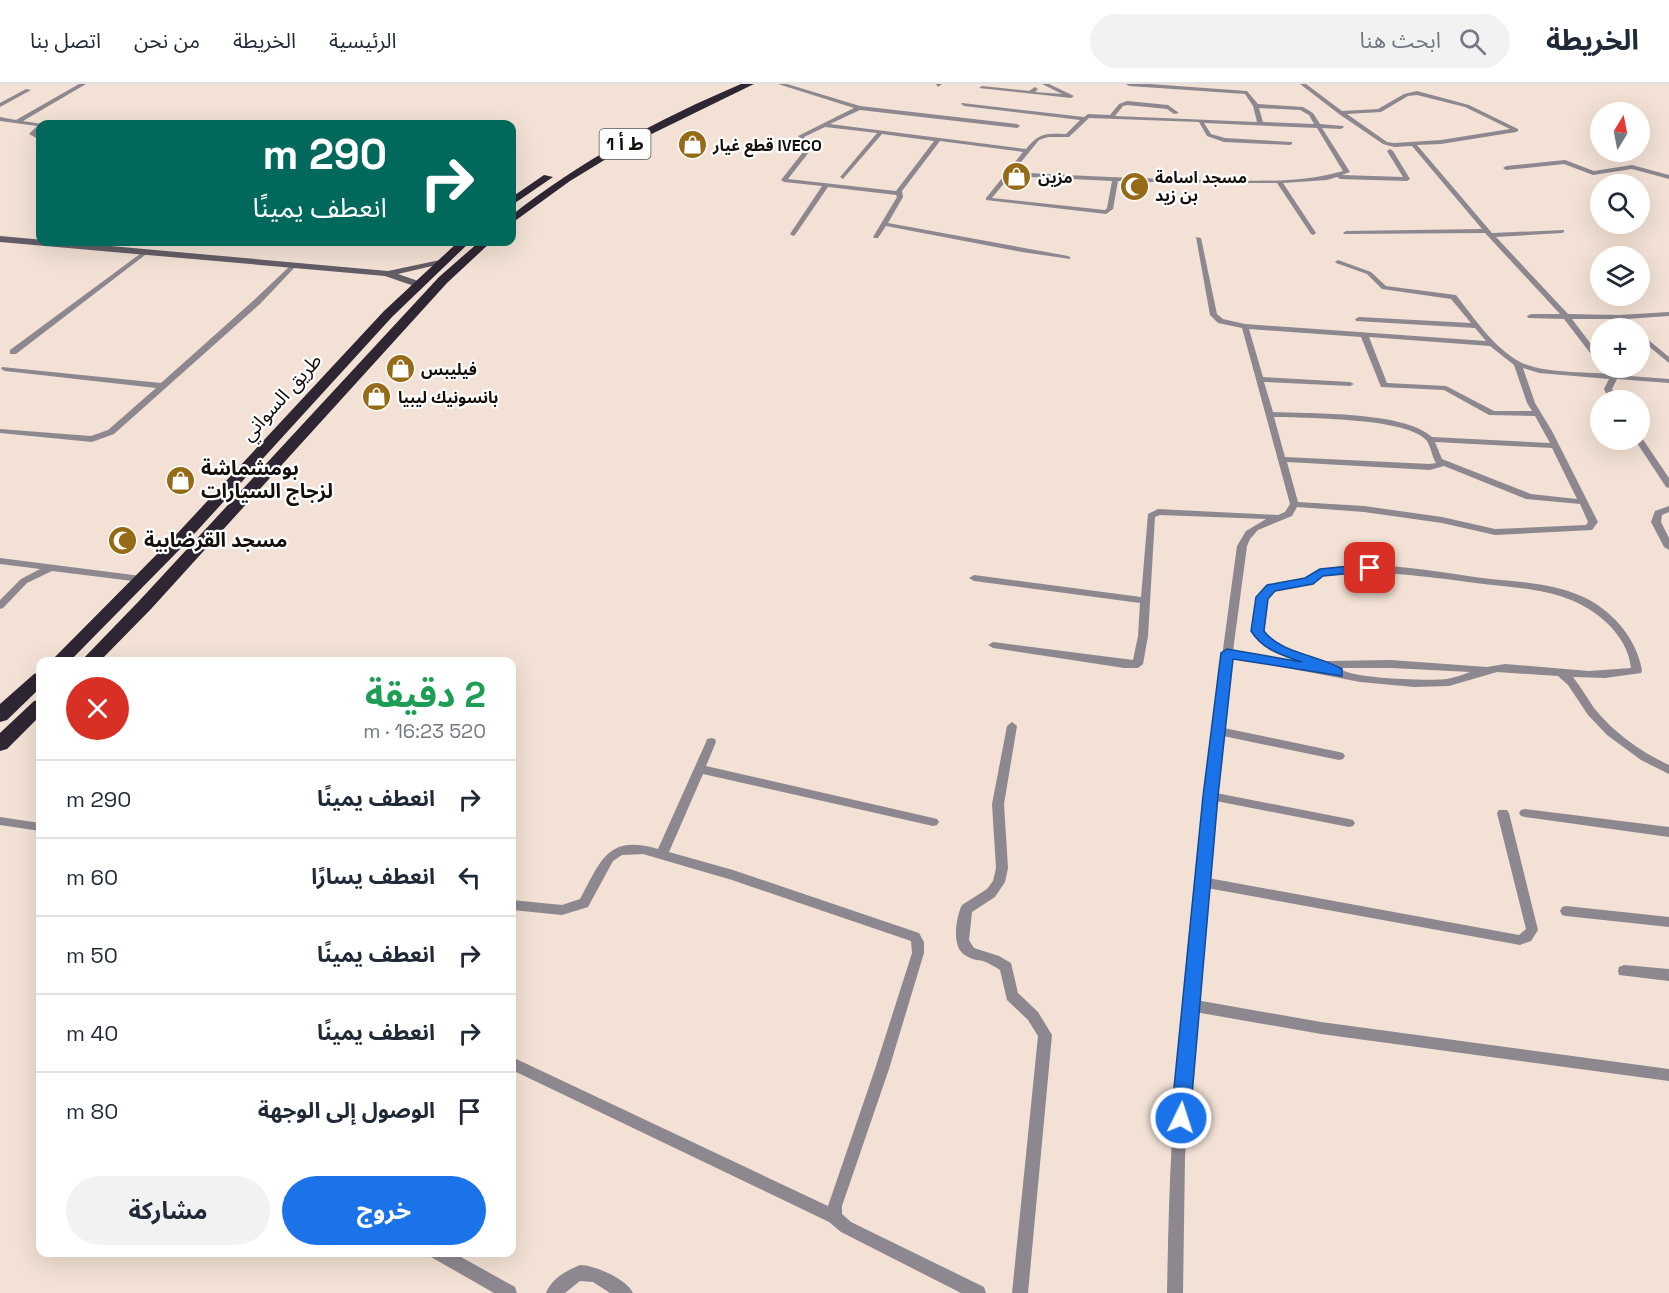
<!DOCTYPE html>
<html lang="ar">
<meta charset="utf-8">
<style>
body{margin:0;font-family:"Space Grotesk","Noto Sans Arabic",sans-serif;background:#f2f2f3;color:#1f2937;direction:rtl;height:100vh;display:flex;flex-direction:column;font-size:22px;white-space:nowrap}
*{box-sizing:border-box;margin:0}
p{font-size:20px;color:#747a83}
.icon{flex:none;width:33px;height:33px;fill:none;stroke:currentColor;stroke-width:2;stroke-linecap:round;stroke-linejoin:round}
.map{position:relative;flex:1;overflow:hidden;direction:ltr}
.panel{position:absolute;left:36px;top:573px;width:480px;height:600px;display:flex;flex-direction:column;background:#fff;border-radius:12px;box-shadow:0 6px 24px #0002;direction:rtl}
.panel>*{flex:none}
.top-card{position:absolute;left:36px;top:36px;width:480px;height:126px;border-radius:12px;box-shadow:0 6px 24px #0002;direction:rtl;background:#00695c;color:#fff;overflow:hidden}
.needle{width:39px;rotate:10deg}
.fabs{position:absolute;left:1590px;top:18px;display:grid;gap:12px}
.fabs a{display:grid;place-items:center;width:60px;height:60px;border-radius:50%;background:#fff;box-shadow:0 6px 24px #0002;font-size:30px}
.pin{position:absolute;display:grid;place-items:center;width:51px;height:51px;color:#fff;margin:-26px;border-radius:12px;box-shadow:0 3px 9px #0006}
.me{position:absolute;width:66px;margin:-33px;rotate:4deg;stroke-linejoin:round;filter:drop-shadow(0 0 4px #0008)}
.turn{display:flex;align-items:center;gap:21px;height:126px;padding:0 30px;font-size:27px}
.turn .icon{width:78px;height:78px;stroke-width:2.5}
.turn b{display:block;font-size:42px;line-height:51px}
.round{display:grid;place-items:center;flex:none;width:63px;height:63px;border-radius:32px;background:#f2f2f3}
.summary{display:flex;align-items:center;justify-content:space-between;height:102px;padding:0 30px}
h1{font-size:36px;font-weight:700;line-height:45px;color:#1e9e55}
.primary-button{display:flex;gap:12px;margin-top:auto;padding:12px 30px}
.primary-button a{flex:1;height:69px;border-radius:36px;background:#1a73e8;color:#fff;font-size:24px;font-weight:700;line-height:69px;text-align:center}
.primary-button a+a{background:#f2f2f3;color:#1f2937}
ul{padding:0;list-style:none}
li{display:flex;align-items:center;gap:18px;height:78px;padding:0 30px;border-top:2px solid #e0e1e3}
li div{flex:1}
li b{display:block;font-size:22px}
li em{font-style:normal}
header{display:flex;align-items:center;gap:36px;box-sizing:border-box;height:84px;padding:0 30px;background:#fff;border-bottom:2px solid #e0e1e3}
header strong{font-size:28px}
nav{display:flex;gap:33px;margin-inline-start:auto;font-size:21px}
.search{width:420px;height:54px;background:#f2f2f3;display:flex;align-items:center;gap:15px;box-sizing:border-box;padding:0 21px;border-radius:33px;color:#747a83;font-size:22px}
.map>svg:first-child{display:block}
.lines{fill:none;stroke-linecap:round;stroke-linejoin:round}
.street{fill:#8d888f;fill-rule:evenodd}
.secondary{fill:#635d67;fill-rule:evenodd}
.highway{fill:#2f2633;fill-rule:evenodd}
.route{fill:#1a73e8;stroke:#114b97;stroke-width:1.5}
.labels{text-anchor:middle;stroke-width:4.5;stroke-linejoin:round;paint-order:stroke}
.far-poi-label{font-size:16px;font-weight:bold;fill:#140e0a;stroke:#fff;text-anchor:start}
.shield{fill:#fff;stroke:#5a5654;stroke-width:1.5}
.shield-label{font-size:18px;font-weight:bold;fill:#140e0a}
.street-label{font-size:20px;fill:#140e0a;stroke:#fff}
.poi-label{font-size:20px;font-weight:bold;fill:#140e0a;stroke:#fff;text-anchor:start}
</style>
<header>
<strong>الخريطة</strong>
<div class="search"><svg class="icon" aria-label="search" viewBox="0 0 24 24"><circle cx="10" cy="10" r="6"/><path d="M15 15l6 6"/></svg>ابحث هنا</div>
<nav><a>الرئيسية</a><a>الخريطة</a><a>من نحن</a><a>اتصل بنا</a></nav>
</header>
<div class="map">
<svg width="1669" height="1209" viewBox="0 0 1669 1209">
<rect width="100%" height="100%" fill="#f2e1d4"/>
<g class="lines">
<!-- street -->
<g class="street">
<polygon points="79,0 86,0 23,37 42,40 40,46 36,50 40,52 40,56 29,50 37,42 0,37 0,33 16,36"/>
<path d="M778,0H787L860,22L1017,40L1020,42L1017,44L860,26L830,40L1026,65C1039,49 1045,49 1066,50L1080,36L964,22L961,20L962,19L1084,33L1088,30L1110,31L1119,20L1127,17L1168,21L1179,29L1174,30L1167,25L1127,21L1123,22L1115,32L1257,38L1253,22L1245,10L1129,2L1126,0H1150L1247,7L1258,20L1303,23L1313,29L1320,40L1343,42L1344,43L1341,45L1322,44L1350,88L1342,91L1403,93L1387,67L1390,65L1393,67L1410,95L1407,97L1340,95L1337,93L1327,96L1283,99L1316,149L1313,151L1311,150L1277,99H1187L1118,97L1113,125L1106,130L986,116V114L1023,68L940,57L902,107L903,113L888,139L1068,172L1070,173V175L1022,168L886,142L878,154H874L873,153L897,113L896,111L828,103L795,151L793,152L790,150L822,102L784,98L781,96L807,63L798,52L854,24ZM1259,24L1300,26L1309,31L1314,40L1263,38ZM1089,34L1199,38L1207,52L1224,58L1290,61L1292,60V58L1225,54L1211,50L1204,39L1317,44L1343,87C1303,99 1257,97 1215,96C1147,95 1081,92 1013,88L1039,56L1048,53H1069ZM825,43L877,49L841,92L840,93L843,95L882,50L934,57L896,107L788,95L813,63L804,53ZM1010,92L1112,97L1107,124L1105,126L992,114Z"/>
<polygon points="936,0 942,0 938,3"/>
<polygon points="1042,0 1049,0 1074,12 1071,14 979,4 982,2 1029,7 1035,3 1038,5 1035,8 1062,10"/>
<path d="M1300,0H1306L1342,27L1378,25L1404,10L1417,7L1469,21L1518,45V47L1516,48L1441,60L1417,61L1492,149L1564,146V148L1562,149L1496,153L1568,230L1619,231L1669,228V232L1626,235L1635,244H1628L1617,235H1572L1600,272V278H1597L1564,235L1528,234L1527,232L1531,230H1560L1485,149L1344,150L1343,149L1346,147L1482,145L1412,62L1394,63L1383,60L1339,30ZM1417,11L1465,23L1510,45L1441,56L1394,59L1387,58L1347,30L1381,28L1408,12Z"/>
<polygon points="26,5 31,6 0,23 0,19"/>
<polygon points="1565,76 1594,87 1632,81 1669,91 1669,95 1632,85 1593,91 1564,80 1506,86 1503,84 1506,82"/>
<path d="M1196,153L1201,154L1217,230L1223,235L1245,240L1486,257L1475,244L1356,237L1355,235L1359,233L1471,239L1451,215L1382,205L1367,190L1336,179L1335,178L1338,176L1371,188L1386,202L1456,211C1475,235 1493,263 1520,278C1541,289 1584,288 1608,290L1603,284H1611L1616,291L1669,295V299L1617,295L1612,305L1617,316H1609L1604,305L1609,295L1539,289L1523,284L1535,319L1552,347L1598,438L1592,446L1495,451L1442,439L1364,428L1297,423L1292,432L1258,446L1250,455L1247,462L1233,567L1323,585C1298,574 1269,572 1253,547C1255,532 1253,510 1268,502C1278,496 1293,498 1304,495C1313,492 1318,486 1328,484C1379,476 1432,487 1482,494C1515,498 1550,498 1581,512C1611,525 1636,553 1642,586L1641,589L1605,594L1573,593C1581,603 1587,614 1594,624C1614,649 1641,668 1669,681V690L1641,676L1607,651L1588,631L1568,601L1558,592L1497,588L1449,602L1414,603L1360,598L1232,573L1224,644L1339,668L1343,669L1345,672L1343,675L1339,676L1223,652L1216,709L1349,735L1353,736L1355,739L1353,742L1349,743L1216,717L1208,794L1519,851L1526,845L1497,729L1499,726H1507L1509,729L1538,846L1531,857L1520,861L1207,804L1196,916L1321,938L1669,985V997L1321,950L1195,928L1185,1073L1183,1209H1167C1168,1158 1169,1106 1172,1055C1184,856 1210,659 1237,462L1246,447L1266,435L1160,431L1155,433L1148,552L1143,580L1138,584H1124L993,564L988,561L993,558L1133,576L1138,552L1140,519L974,497L969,494L974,491L1141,513L1148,430L1158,425L1278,431L1285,428L1290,420L1242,244L1218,239L1210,231ZM1249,245L1361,253L1381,303L1444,306L1489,331L1535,332L1550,359L1432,353C1404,327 1311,330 1273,328L1264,298L1350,302L1354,300L1350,298L1263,293ZM1369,253L1490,262L1514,281L1527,319L1532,327H1494L1446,302L1387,299ZM1274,333C1306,334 1401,334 1424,354C1431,359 1431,372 1436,379L1430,380L1285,373ZM1435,358L1552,364L1577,415L1531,410L1442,375ZM1287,378L1430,386L1444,382L1526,415L1580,420L1588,438L1586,441L1495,445L1442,433L1364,422L1298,418ZM1348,488C1391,488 1433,493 1475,499C1523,505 1571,504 1608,540C1620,552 1629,566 1631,584L1589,587L1505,580L1487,583L1391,576L1326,577L1282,563L1263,547L1267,514L1274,507L1312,499L1323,491L1328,490ZM1339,584H1391L1470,588C1463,591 1455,593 1447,595C1429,597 1350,595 1339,584Z"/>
<polygon points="437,158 450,158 463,161 460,163"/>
<polygon points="144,167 149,168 16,270 10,270 10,266"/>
<polygon points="292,180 297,181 260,220 114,350 92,358 0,349 0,345 91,352 108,346 156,304 5,287 1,285 2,283 161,299 254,216"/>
<polygon points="1640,249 1669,273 1669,279 1640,255"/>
<polygon points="1640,354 1642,354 1669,394 1669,404 1666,403 1635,356 1640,356"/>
<polygon points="1669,422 1669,428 1662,431 1661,438 1669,454 1669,466 1664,463 1651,438 1655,427"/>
<polygon points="0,474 141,492 146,495 141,498 52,487 27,499 3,524 0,525 0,516 21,495 40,485 0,480"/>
<path d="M1012,638L1017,642L1004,720L1008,784L1005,798L995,813L972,828L969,856L974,864L999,872L1011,879L1018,909L1038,928L1052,951L1028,1209H1012L1038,952L1028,936L1007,916L1000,886C995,883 989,879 983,877C977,876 970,875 965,871C951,863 956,833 962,821L987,805L993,797L996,784L992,720L1007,642Z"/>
<path d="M711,654L715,655L716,658L706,682L933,734L937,735L939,738L937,741L933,742L703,690L669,768L733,786L919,849L924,858V869L889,985L842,1122V1130L851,1138L984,1203L986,1209H961L841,1148L829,1138L512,986V973L828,1122L875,985L912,869L911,857L732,796L643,770L622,771L613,777L588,823L562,831L512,826V816L562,821L580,815C601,777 607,750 658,765L706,658L707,655Z"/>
<polygon points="1525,725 1669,743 1669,753 1525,733 1521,732 1519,729 1521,726"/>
<polygon points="0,733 40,739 40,747 0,741"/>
<polygon points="1566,822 1669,833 1669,843 1566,832 1562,831 1560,827 1562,823"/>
<polygon points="1624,881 1669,885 1669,897 1619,891 1618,887 1619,883"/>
<polygon points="429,1168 452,1168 515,1203 517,1209 494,1209 431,1173"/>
<path d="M580,1181C594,1181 627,1195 633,1209H610L593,1198L580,1197L565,1209H546C552,1194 566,1187 580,1181Z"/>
</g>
<!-- secondary -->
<polygon class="secondary" points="0,152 388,187 440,176 445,179 398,190 421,198 422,200 417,203 385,192 0,158"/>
<!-- highway -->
<g class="highway">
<path d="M741,0H754L629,61L570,97L512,139V131C582,76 659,35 741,0Z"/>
<polygon points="544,91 553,93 512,121 512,113"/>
<polygon points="458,158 470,158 392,233 185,460 69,578 50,578 173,454 384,227"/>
<polygon points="479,158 491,158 447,199 151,525 99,578 80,578 139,517 439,193"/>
<polygon points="40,588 40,604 7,636 0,638 0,620 34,590"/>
<polygon points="40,616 40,632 7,665 0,667 0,649 34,617"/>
</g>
</g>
<!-- route -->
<path class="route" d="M1370,480L1374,481V487L1323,492L1313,500L1275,507L1268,515L1264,547C1280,569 1319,571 1342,585V592L1233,575L1218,712L1190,1034L1187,1041L1181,1043L1174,1041L1171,1034L1203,712L1221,569L1227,565L1302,578C1282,571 1263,566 1251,547L1256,513L1267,501L1305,494L1320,485Z"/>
<!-- icons -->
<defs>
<symbol id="shop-disc" viewBox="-11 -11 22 22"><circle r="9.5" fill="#966a17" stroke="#fff"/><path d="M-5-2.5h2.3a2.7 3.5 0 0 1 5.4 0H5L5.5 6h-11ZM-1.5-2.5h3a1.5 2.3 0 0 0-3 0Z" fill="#fff"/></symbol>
<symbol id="mosque-disc" viewBox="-11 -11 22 22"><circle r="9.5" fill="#966a17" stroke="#fff"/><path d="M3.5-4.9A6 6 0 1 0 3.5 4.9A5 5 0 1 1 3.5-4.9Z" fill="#fff"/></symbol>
</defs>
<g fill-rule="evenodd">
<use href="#shop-disc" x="676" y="44" width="33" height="33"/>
<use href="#shop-disc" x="1000" y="76" width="33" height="33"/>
<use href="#mosque-disc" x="1118" y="86" width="33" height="33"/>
<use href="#shop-disc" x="384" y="268" width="33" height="33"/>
<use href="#shop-disc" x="360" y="296" width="33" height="33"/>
<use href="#shop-disc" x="164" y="380" width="33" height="33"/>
<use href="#mosque-disc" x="106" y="440" width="33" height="33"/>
</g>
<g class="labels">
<!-- far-poi labels -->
<g class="far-poi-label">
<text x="713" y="67">قطع غيار IVECO</text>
<text x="1038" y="99">مزين</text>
<text x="1155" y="99">مسجد اسامة<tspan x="1155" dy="18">بن زيد</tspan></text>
<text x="421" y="291">فيليبس</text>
<text x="398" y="319">بانسونيك ليبيا</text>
</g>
<!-- shield labels -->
<rect class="shield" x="599.5" y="45" width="51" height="30" rx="4.5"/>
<g class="shield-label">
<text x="625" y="66">ط أ 1</text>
</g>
<!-- street labels -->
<g class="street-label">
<text transform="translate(281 313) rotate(-48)" y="7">طريق السواني</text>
</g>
<!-- poi labels -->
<g class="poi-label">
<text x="201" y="391">بومشماشة<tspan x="201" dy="23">لزجاج السيارات</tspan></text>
<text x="144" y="463">مسجد القرضابية</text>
</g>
</g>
</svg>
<div class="fabs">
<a><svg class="needle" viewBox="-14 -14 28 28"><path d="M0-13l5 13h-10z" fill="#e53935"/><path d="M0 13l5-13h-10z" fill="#747a83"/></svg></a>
<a><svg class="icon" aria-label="search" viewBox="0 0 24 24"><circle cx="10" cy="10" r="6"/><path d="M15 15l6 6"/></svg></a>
<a><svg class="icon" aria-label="layers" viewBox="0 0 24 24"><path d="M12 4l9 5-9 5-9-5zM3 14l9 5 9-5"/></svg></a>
<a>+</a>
<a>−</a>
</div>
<div class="pin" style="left:1370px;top:484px;background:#d93025"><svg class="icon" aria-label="arrive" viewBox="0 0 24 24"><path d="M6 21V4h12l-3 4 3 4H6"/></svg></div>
<svg class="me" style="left:1181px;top:1034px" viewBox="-20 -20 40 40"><circle r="17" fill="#1a73e8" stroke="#fff" stroke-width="3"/><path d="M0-11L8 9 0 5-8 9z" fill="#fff"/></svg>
<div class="top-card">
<div class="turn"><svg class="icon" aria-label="right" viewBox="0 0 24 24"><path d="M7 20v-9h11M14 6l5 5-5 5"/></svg><div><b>290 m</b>انعطف يمينًا</div></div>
</div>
<section class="panel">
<div class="summary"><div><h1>2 دقيقة</h1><p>520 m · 16:23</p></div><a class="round" style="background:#d93025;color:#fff"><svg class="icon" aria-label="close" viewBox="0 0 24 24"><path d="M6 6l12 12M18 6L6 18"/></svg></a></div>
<ul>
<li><svg class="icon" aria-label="right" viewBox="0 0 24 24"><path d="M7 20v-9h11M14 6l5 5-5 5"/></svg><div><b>انعطف يمينًا</b></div><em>290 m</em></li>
<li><svg class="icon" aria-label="left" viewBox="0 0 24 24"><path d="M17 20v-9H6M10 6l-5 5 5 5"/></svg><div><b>انعطف يسارًا</b></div><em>60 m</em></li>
<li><svg class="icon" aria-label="right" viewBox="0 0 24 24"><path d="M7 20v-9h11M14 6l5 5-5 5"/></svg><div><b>انعطف يمينًا</b></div><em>50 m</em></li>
<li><svg class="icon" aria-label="right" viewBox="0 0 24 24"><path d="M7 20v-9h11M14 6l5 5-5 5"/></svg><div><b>انعطف يمينًا</b></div><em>40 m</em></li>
<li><svg class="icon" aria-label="arrive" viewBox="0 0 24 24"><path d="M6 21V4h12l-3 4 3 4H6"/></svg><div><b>الوصول إلى الوجهة</b></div><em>80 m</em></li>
</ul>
<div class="primary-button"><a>خروج</a><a>مشاركة</a></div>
</section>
</div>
